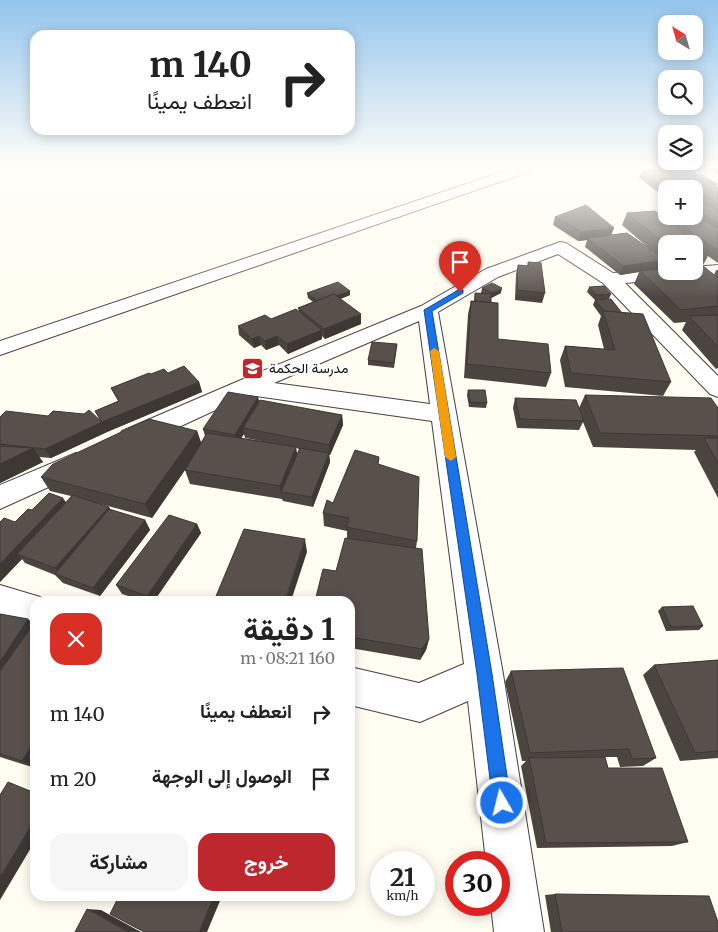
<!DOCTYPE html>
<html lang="ar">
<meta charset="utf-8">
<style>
body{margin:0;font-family:Merriweather,Vazirmatn,serif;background:#f6f6f6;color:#222;direction:rtl;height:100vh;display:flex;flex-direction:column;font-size:19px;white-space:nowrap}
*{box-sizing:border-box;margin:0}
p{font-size:16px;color:#767676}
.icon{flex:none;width:28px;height:28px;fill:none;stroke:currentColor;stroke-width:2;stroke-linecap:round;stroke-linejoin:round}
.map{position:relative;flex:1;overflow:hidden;direction:ltr}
.details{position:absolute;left:30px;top:596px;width:325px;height:305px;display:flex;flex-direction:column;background:#fff;border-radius:15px;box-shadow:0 2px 12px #0003;direction:rtl}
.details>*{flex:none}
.hud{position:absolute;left:30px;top:30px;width:325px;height:105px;border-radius:15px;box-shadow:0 2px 12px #0003;direction:rtl;background:#fff;color:#222;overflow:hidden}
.needle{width:32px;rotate:323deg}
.controls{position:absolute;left:658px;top:15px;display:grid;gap:10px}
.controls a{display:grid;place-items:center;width:45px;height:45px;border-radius:10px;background:#fff;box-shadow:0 2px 12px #0003;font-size:25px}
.speed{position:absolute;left:370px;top:851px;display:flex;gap:10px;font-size:25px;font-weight:700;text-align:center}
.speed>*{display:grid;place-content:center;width:65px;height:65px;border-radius:50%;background:#fff;box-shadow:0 2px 12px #0003;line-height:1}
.speed small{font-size:12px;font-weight:400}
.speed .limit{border:8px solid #d22;background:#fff;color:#111}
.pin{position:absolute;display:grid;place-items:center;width:42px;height:42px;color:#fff;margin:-51px -21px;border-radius:50% 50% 50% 0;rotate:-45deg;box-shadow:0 0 5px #0007}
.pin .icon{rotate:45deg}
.me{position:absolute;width:55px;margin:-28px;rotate:352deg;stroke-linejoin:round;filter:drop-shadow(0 0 4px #0008)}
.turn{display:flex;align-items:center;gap:18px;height:105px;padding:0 20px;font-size:22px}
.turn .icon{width:65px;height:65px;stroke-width:2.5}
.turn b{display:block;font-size:35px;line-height:42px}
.round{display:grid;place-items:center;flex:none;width:52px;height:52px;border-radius:15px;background:#f6f6f6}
.head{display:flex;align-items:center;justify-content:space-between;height:85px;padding:0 20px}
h1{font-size:30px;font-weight:700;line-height:38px}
.button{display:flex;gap:10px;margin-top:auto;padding:10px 20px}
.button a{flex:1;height:58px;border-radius:15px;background:#bf272e;color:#fff;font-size:20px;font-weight:700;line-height:58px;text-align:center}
.button a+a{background:#f6f6f6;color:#222}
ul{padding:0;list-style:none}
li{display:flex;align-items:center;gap:15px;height:65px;padding:0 20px}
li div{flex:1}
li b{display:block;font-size:19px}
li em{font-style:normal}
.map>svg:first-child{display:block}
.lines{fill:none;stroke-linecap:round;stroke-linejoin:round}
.minor-casing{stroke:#424242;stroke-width:2}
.minor{fill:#fff;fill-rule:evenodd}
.wall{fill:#4b4540;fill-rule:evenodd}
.shaded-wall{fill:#3d3834}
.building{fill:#57504b;stroke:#3d3834}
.route{fill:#1a73e8;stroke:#114b97}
.slow{fill:#f59e0b}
.labels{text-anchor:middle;stroke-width:5;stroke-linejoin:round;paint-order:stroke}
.poi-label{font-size:14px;fill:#0f0f0f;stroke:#fff;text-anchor:start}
</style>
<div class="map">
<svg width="718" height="932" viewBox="0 0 718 932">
<rect width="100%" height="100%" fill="#fffcf1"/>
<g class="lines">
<defs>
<g id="minor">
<polygon points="514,168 533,168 531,171 0,355 0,341"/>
<path d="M560,242L566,243L613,273L666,269V271H694V267L718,265V275L625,283L718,376V397L710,394L603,283L558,254L498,277L438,312L503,674L544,932H494L491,905H499V862H486L468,701L420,722L350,705V667L419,683L464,664L432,421L248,395L140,445L131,447L122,445L118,438L122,431L248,377L421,306L486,269ZM419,321L430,404L274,383Z"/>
<polygon points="76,453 86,456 90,463 86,470 0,509 0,485"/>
<polygon points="0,585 47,599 48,601 35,601 35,626 0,617"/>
</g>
</defs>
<!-- minor casing -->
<use href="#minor" class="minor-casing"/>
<!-- minor -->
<use href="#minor" class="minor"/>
</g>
<!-- wall -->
<g class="wall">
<polygon points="660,168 687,168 698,175 717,184 716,187 718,188 718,263 708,256 703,265 694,266 694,244 666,244 666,263 665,262 661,269 655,270 714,275 716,270 718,270 718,368 716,369 682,330 686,322 674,323 634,284 639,272 620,275 585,247 587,240 578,241 553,225 555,217 612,235 651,250 622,225 627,213 663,217 665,214 666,213 666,216 694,216 694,189 666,189 666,198 639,178 642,170 659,170"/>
<polygon points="707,168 718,168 718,174"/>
<polygon points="528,262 545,293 542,303 515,300 516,274 518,265 527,266"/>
<polygon points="589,287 611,294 609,299 595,300 587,292"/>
<polygon points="482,288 501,293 491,298 491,303 498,339 551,373 546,387 464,378 468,314 471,301 474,301 475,293 482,293 481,293"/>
<polygon points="350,291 350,295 340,299 361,324 325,339 322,336 322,339 288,354 279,345 266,350 261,345 254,348 239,335 238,326 271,319 299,311 298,308 313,302 308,298 307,293"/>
<polygon points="595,300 671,382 663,396 565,387 560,360 565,346 604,349 598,325 601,316 593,305"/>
<polygon points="397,344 394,368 368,365 368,360"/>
<polygon points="168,373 199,382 202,392 107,432 105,429 107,432 51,458 39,457 43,462 0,483 0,417 48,416 100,420 95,411 118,401 111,388 151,374"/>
<polygon points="468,390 487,403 486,408 469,407 467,395"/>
<polygon points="585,395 718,436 718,498 694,452 696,450 593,447 583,422 579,430 517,428 513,408 515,398 579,408"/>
<path d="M258,397L259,402L342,415L343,425L330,455H329L330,462L313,507L283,501L282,499L190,484L185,470L152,518L97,503L109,507L110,510L145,520L150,530L100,596L63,583L55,575L25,563L22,559L0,582L15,522L32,510L66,502L71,496L50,491L41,477L197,431L201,443L205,436L203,429ZM244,434L245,438L267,442L241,438ZM296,448L299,449L297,454Z"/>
<polygon points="379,457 378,464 417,541 416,548 429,639 426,650 420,660 350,648 350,601 336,571 347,538 347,531 324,526 323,513"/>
<polygon points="197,524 201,533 154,601 144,601 122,594 116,585"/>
<polygon points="662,607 703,626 699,630 666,631 658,611"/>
<polygon points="0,614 28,619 35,626 35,768 0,757"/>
<polygon points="718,660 718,758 680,761 643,675 654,665"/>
<polygon points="511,671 656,758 643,766 620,767 617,757 605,757 608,768 688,842 672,846 537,848 521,766 526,761 522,761 505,682"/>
<polygon points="555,894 718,932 551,932 545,895"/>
</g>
<!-- shaded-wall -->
<g class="shaded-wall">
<polygon points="614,228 611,236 587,238 587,240 578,241 581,232"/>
<polygon points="666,260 661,269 641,272 640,271 639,272 620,275 623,266"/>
<polygon points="502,288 501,293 491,298 492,293"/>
<polygon points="350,291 350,295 320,307 319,302"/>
<polygon points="361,314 361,324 325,339 324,329"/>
<polygon points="322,330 322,339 288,354 287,344"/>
<polygon points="259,336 261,345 254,348 252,339"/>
<polygon points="277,336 279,345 266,350 265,341"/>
<polygon points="199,382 202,392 107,432 102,422"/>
<polygon points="258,397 260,407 243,428 244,434 237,445 235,435"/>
<polygon points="342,415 343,425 330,455 329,445"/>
<polygon points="102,422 107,432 51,458 45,449"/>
<polygon points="197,431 202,445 152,518 145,504"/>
<polygon points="296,447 298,461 281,492 282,499 280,486"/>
<polygon points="33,448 43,462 0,483 0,464"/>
<polygon points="329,453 330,462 313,507 312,497"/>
<polygon points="63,498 70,508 17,554 22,559 0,582 0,564"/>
<polygon points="109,507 114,516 62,577 55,568"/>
<polygon points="145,520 150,530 100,596 93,588"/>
<polygon points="197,524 201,533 154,601 150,601 147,596"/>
<polygon points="305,539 307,552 291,601 285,601"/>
<polygon points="28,619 35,626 35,639 0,696 0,662"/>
<polygon points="429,639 426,650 420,660 422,649"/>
<polygon points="35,740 35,768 22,761"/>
<polygon points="35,819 35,841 0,900 0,877"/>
<polygon points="214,896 222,896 207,932 199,932"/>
<polygon points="87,909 101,910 141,932 128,932"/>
</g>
<!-- building -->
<g class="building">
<polygon points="664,168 687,168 718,188 718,204"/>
<polygon points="658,169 687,189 668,189 642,170"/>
<polygon points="698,175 703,175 717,184 712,184"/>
<polygon points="694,193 700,197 694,198"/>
<polygon points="694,203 706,203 718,211 718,224 694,207"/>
<polygon points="586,205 614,228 581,232 555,217"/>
<polygon points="655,211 709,252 694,253 694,244 666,244 666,245 627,213"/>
<polygon points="694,213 718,229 718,251 669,216 694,216"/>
<polygon points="627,233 666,260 623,266 587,238"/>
<polygon points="528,262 541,263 545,293 517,290 518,265 529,266"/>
<polygon points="703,266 718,278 718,306 681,310 640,271 666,269 666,271 694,271 694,267"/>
<polygon points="338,282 350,291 336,296 334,294 317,301 307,293"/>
<polygon points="492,283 502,288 492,293 482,288"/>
<polygon points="604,286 611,294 597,295 589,287"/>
<polygon points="475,293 491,294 491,303 475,301"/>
<polygon points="334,294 361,314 324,329 298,308"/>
<polygon points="611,299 622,313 604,311 595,300"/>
<polygon points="471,301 498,303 498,339 548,344 551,373 467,364"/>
<polygon points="296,309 322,330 287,344 277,336 265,341 259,336 252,339 238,326 265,315 271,319"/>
<polygon points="603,311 643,314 671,382 571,373 565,346 615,350"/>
<polygon points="718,315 718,347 689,316"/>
<polygon points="372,342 397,344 394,363 368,360"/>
<polygon points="184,366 199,382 102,422 95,411 119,401 111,388 149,373 151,374 164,369 168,373"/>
<polygon points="468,390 485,390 487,403 470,402"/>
<polygon points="228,392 258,397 235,435 203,429"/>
<polygon points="585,395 711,398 718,408 718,436 600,433"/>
<polygon points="515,398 576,400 584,421 520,419"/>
<polygon points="260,400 342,415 329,445 243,428"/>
<polygon points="89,410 102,422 45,449 0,444 0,417 6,411 48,416 53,411 84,414"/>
<polygon points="149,419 197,431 145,504 41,477 53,464"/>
<polygon points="207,433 296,447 280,486 185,470"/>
<polygon points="704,438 718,438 718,464"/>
<polygon points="0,446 33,448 0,464"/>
<polygon points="300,448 329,453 312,497 281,492"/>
<polygon points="355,450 379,457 378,464 419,477 417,541 346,527 349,518 323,513 327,500 333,503"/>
<polygon points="49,493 63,498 0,564 0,522 4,518 15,522 28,509 32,510"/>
<polygon points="73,495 109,507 55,568 17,554"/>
<polygon points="109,509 145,520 93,588 55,574"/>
<polygon points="169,515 197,524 147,596 116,585"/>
<polygon points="244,529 305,539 285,601 214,601"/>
<polygon points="345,538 422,549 429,639 422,649 350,637 350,601 315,601 323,569 336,571"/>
<polygon points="693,606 703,626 671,627 662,607"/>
<polygon points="0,614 28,619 0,662"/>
<polygon points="30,629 35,631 35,740 22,761 0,754 0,671"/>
<polygon points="718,660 718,751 695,753 654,665"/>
<polygon points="623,668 656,758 632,759 629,749 530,753 511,671"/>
<polygon points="605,757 608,768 662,768 688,842 546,843 529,758"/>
<polygon points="8,782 35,793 35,819 0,877 0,795"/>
<polygon points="555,894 709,896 718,922 718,932 562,932"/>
<polygon points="119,896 214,896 199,932 144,932 110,914"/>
<polygon points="87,909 128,932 75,932"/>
</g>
<!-- sky -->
<linearGradient id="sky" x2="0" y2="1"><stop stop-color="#94c5ee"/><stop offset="0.56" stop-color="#fffef9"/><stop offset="1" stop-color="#fffef9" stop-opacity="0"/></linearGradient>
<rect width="718" height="298" fill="url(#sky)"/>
<!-- route -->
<polygon class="route" points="460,289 463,290 463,293 432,311 492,674 511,803 508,810 502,812 496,810 493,803 477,674 424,310"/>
<!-- slow -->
<polygon class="slow" points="434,348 439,351 456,457 451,461 445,457 430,351"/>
<!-- icons -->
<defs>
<symbol id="school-square" viewBox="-11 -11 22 22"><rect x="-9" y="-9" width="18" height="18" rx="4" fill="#bf272e" stroke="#fff"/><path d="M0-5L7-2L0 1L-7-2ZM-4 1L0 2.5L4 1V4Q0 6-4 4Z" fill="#fff"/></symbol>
</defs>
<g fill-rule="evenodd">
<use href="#school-square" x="240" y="356" width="25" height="25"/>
</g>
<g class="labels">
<!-- poi labels -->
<g class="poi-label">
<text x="269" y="373">مدرسة الحكمة</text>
</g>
</g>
</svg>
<div class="controls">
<a><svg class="needle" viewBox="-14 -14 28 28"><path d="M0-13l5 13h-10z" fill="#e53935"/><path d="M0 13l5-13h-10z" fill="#767676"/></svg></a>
<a><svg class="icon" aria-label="search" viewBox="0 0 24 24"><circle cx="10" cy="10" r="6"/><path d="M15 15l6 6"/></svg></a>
<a><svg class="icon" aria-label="layers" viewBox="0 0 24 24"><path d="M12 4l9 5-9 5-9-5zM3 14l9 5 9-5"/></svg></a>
<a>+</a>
<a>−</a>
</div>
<div class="speed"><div>21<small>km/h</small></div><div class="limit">30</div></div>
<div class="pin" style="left:460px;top:292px;background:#d93025"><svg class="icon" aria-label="arrive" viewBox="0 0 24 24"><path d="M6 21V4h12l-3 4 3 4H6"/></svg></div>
<svg class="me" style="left:502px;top:803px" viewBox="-20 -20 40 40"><circle r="17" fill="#1a73e8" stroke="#fff" stroke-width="3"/><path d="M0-11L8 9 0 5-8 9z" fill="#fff"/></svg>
<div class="hud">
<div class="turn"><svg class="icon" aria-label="right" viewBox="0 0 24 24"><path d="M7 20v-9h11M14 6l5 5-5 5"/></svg><div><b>140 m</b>انعطف يمينًا</div></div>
</div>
<section class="details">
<div class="head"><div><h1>1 دقيقة</h1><p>160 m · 08:21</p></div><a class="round" style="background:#d93025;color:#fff"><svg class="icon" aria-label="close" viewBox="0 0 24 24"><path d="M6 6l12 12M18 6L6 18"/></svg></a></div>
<ul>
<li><svg class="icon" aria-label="right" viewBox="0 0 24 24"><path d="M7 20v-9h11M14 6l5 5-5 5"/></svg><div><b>انعطف يمينًا</b></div><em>140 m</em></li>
<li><svg class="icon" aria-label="arrive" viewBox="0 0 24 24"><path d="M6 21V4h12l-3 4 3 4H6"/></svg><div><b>الوصول إلى الوجهة</b></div><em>20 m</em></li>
</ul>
<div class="button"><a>خروج</a><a>مشاركة</a></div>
</section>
</div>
